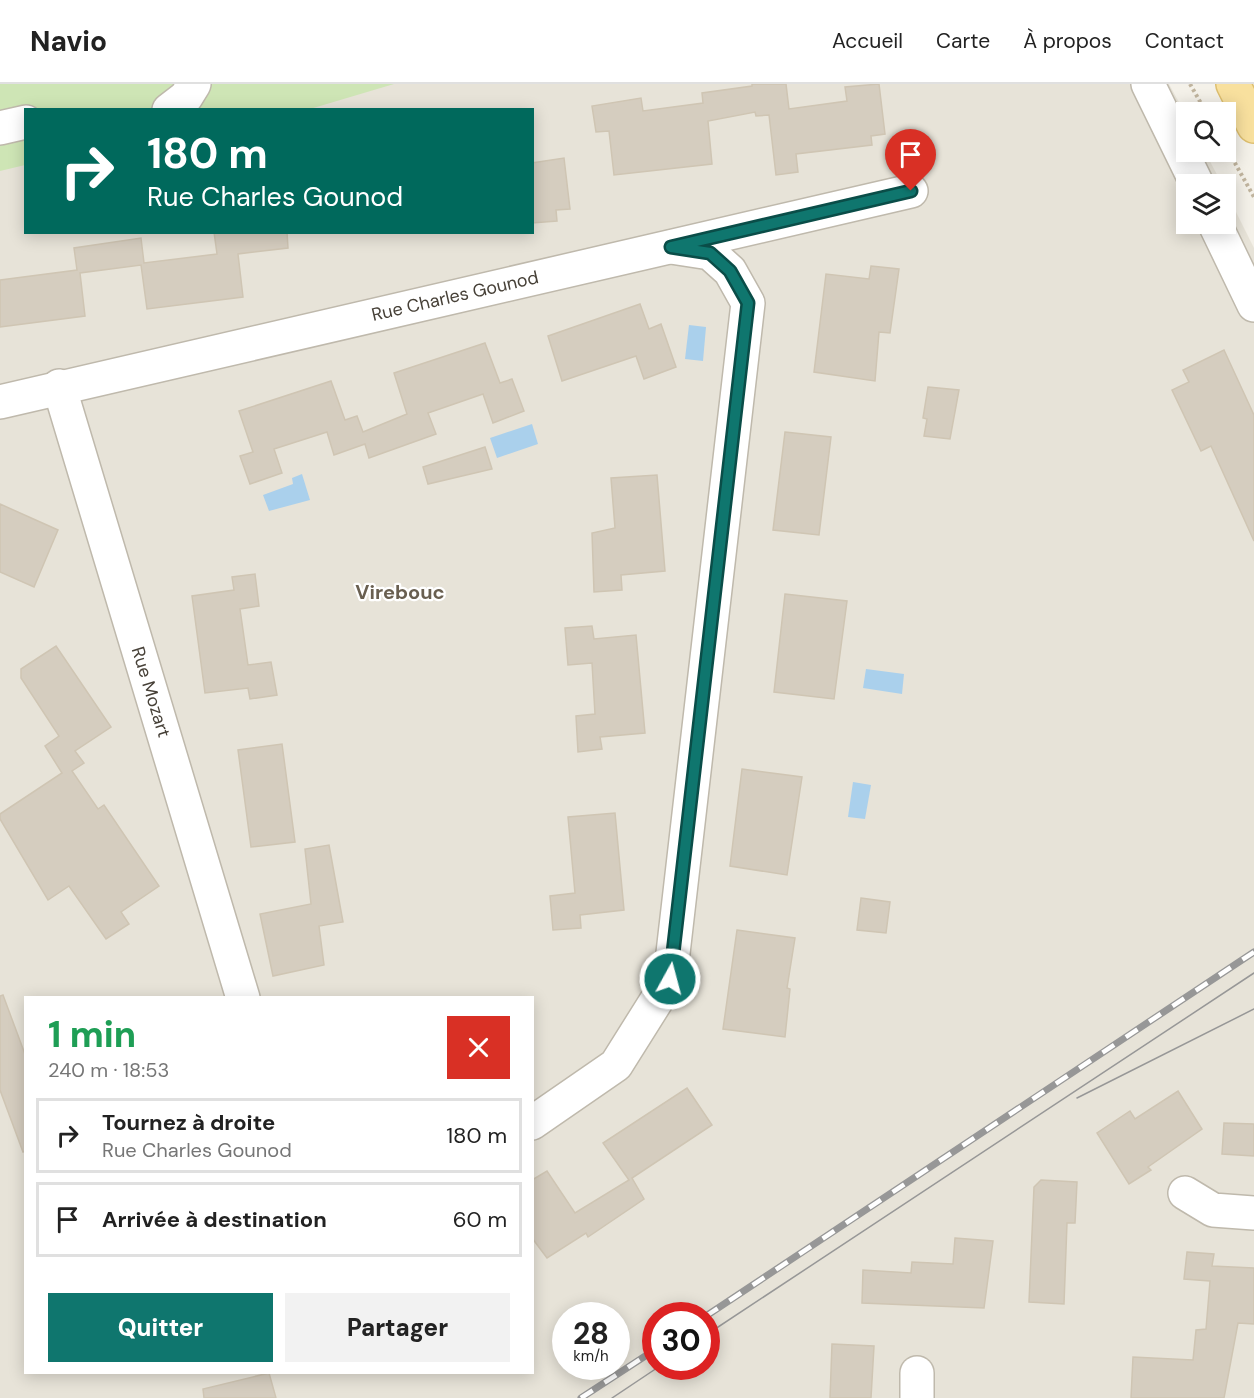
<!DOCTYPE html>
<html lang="fr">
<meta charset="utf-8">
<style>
body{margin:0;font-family:"DM Sans",sans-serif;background:#f2f2f2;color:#222;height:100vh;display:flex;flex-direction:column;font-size:22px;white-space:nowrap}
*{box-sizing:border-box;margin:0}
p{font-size:20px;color:#767676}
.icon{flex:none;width:33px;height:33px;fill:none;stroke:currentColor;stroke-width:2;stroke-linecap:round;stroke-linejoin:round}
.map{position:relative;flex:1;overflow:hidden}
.sheet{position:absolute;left:24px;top:912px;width:510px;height:378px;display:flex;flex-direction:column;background:#fff;border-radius:0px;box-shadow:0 3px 15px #0003}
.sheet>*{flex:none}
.banner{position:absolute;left:24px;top:24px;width:510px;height:126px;border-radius:0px;box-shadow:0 3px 15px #0003;background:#00695c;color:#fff;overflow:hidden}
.buttons{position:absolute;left:1176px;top:18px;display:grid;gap:12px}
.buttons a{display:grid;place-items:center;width:60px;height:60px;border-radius:0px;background:#fff;box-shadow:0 3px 15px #0003;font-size:30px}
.speed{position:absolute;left:552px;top:1218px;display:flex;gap:12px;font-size:30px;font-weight:700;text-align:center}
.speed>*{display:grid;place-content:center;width:78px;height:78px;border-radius:50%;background:#fff;box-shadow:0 3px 15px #0003;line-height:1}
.speed small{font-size:15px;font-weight:400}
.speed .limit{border:9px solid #d22;background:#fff;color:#111}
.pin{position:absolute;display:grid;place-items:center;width:51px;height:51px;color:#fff;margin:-62px -26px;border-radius:50% 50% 50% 0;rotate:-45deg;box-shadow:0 0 6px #0007}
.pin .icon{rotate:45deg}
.me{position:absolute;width:66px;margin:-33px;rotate:7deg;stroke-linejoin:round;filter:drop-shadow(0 0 4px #0008)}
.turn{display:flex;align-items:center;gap:21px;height:126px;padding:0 24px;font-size:27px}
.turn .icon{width:78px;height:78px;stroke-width:2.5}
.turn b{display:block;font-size:42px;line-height:51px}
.round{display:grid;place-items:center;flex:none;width:63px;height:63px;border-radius:0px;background:#f2f2f2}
.head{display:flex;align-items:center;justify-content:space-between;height:102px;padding:0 24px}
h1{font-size:36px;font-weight:800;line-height:45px;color:#1e9e55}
.action{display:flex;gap:12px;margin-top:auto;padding:12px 24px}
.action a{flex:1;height:69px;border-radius:0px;background:#0f766e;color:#fff;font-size:24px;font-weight:800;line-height:69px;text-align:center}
.action a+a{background:#f2f2f2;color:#222}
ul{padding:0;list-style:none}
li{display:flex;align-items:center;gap:18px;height:75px;margin:0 12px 9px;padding:0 12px;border:3px solid #e0e0e0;border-radius:0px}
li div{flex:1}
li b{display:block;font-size:22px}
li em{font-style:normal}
header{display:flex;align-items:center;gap:36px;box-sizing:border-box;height:84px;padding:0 30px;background:#fff;border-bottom:2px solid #e0e0e0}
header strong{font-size:28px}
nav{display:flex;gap:33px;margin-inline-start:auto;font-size:21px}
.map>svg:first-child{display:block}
.residential{fill:#e7e3d8;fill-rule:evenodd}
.green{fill:#cee5b5}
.water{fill:#aad0ec}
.building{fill:#d5cdbf;stroke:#cfc5b3;stroke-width:1.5}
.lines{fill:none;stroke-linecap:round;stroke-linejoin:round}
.minor-casing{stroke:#bfb9ac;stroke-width:36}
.major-casing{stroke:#ddbe6e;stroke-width:36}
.path{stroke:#c0b49e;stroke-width:4;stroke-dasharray:3 3;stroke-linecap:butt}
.minor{stroke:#fff;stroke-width:33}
.major{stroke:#f8e09e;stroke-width:33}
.tram{stroke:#979797;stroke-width:1.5}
.rail-casing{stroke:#979797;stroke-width:7}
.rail{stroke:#fff;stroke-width:4.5;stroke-dasharray:14;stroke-linecap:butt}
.route-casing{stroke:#0a4d48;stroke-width:15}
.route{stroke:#0f766e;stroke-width:10}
.labels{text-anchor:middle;stroke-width:4.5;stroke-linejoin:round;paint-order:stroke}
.street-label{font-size:18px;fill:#474138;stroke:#fff}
.neighbourhood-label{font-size:20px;font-weight:bold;fill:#695f50;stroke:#fff}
</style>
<header>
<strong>Navio</strong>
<nav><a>Accueil</a><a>Carte</a><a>À propos</a><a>Contact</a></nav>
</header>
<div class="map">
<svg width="1254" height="1314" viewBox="0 0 1254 1314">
<rect width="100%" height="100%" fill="#f4f1e9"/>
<!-- residential -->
<path class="residential" d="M0,0H1169L1186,31V68H1205L1222,100H1186V140H1226V108L1254,164V1314H0ZM26,26H532V148H26ZM26,914H532V1288H26ZM566,1232H616V1282H566ZM656,1232H706V1282H656Z"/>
<!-- green -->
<polygon class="green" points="0,0 394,0 310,25 26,26 25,81 0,87"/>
<!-- water -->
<g class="water">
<polygon points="689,241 706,243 703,277 685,275"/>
<polygon points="532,340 538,360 497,374 490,354"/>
<polygon points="302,390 310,416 269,427 263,411 293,400 292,394"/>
<polygon points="866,585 904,590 902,610 863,604"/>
<polygon points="853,698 871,701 865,735 848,733"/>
</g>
<!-- building -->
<g class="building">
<polygon points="752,0 786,0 789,25 847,17 845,3 879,0 885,50 871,52 872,61 796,70 798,88 776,91 769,31 756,32 755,28 708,37 712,80 614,91 609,47 596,48 592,22 641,14 643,27 703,19 702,9 752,2"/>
<polygon points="564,74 570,125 556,126 557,137 532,139 532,79"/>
<polygon points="214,148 287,148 288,164 238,170 243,213 147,225 141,181 80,189 85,232 0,243 0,196 77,186 74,164 141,154 144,179 217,170"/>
<polygon points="871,182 899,185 890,249 879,248 875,297 814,288 826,190 869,195"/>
<polygon points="640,220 649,245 661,240 676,283 644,295 636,272 562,297 548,252"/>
<polygon points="485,259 500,299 512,295 524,327 493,339 483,310 428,329 436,350 369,374 365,360 334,371 327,348 274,365 282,389 250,400 240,372 253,368 239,327 331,297 345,336 357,332 363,348 407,330 394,289"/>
<polygon points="1224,266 1254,331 1254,457 1211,362 1201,367 1172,306 1189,298 1183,286"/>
<polygon points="928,303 959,306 950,355 924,352 927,335 923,334"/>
<polygon points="785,348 831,353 819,451 773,446"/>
<polygon points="485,363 492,385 428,400 423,383"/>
<polygon points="657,391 665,487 621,491 622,506 594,508 592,449 615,444 611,394"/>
<polygon points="0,420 58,446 34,503 0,488"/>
<polygon points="255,490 259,522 240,525 248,581 271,578 277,611 250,615 248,604 205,609 192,512 234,506 232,493"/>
<polygon points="785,510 847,517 834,615 774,608"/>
<polygon points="592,542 594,555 636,551 645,649 600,653 602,665 578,668 576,632 595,630 592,579 568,581 565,544"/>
<polygon points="56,562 111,643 75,667 84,679 72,687 98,725 104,721 159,802 121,828 129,840 106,855 69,802 48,816 0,735 0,730 62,689 45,662 59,652 21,594 21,585"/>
<polygon points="282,660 295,758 251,763 238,666"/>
<polygon points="742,685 802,693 787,791 730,782"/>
<polygon points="615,729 624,826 580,831 581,844 553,846 550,812 575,809 568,733"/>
<polygon points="329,761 343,838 319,842 324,881 273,892 260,830 311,820 305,765"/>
<polygon points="861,814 890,818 886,849 857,846"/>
<polygon points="737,846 795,854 787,904 790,905 785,953 723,945"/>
<polygon points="3,911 26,973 26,1067 23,1068 0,1006 0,912"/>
<polygon points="687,1004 712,1041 632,1094 644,1115 588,1153 586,1149 547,1174 532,1154 532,1096 547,1087 575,1129 629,1096 603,1059"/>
<polygon points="1178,1007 1202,1045 1148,1083 1151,1086 1129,1100 1097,1049 1130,1027 1135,1035"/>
<polygon points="1224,1039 1254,1040 1254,1072 1222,1070"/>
<polygon points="1041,1096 1077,1098 1075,1139 1067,1139 1064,1220 1029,1218 1034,1103"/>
<polygon points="955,1154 993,1157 984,1224 862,1219 863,1186 911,1189 912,1178 953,1180"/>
<polygon points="1187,1168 1214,1170 1212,1182 1254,1184 1254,1240 1238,1239 1224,1314 1131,1314 1133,1273 1193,1276 1196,1246 1206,1245 1210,1197 1184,1195"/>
<polygon points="832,1260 874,1262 871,1314 830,1314"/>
<polygon points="269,1289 276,1314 204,1314 203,1305"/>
</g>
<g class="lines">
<defs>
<g id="minor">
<polyline points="1148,0 1197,100"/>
<polyline points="169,26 186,13 194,0"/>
<polyline points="0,44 26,38"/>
<polyline points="1215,140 1254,221"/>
<polyline points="59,302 243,914"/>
<polyline points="0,318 911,107"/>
<polyline points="532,1039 616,981 670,895 748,219 730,187 710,169 671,163"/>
<polyline points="1185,1109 1213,1126 1254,1129"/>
<polyline points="917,1314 917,1289"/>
</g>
<polyline id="major" points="1233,0 1254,42"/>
</defs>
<!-- minor casing -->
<use href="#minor" class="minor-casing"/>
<!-- major casing -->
<use href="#major" class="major-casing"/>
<!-- path -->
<g class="path">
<polyline points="1190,0 1206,28"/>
<polyline points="1226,63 1254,113"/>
</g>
<!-- minor -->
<use href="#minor" class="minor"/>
<!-- major -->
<use href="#major" class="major"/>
<!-- tram -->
<g class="tram">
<polyline points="1077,1014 1254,925"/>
<polyline points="706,1251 1254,889"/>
<polyline points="612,1314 660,1282"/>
</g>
<defs>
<g id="rail">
<polyline points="706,1232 1254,868"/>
<polyline points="581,1314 656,1265"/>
</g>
</defs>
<!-- rail casing -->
<use href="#rail" class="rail-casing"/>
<!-- rail -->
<use href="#rail" class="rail"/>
</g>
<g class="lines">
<defs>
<polyline id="route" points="670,895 748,219 730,187 710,169 671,163 911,107"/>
</defs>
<!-- route casing -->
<use href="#route" class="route-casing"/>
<!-- route -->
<use href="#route" class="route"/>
</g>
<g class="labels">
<!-- street labels -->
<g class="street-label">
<text transform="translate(455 212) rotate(-13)" y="6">Rue Charles Gounod</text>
<text transform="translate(151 608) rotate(73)" y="6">Rue Mozart</text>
</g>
<!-- neighbourhood labels -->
<g class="neighbourhood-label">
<text x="400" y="515">Virebouc</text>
</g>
</g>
</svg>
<div class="buttons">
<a><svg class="icon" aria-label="search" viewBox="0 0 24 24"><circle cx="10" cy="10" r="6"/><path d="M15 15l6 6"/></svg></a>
<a><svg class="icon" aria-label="layers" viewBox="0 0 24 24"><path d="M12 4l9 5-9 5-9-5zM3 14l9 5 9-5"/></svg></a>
</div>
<div class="speed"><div>28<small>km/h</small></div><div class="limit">30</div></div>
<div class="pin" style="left:911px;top:107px;background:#d93025"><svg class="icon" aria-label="arrive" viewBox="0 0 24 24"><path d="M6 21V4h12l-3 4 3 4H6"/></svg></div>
<svg class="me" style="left:670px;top:895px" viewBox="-20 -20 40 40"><circle r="17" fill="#0f766e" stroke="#fff" stroke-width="3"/><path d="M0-11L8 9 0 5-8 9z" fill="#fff"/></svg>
<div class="banner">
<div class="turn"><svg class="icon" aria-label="right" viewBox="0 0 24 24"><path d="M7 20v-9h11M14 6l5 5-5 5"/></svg><div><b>180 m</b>Rue Charles Gounod</div></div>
</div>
<section class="sheet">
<div class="head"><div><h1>1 min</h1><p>240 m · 18:53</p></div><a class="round" style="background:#d93025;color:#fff"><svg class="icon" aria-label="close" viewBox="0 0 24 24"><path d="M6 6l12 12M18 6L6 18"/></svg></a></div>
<ul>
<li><svg class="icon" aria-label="right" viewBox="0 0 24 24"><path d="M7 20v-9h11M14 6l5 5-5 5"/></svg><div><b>Tournez à droite</b><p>Rue Charles Gounod</p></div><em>180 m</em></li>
<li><svg class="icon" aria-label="arrive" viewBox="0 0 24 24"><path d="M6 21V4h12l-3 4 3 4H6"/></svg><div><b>Arrivée à destination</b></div><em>60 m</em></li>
</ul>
<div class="action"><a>Quitter</a><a>Partager</a></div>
</section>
</div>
